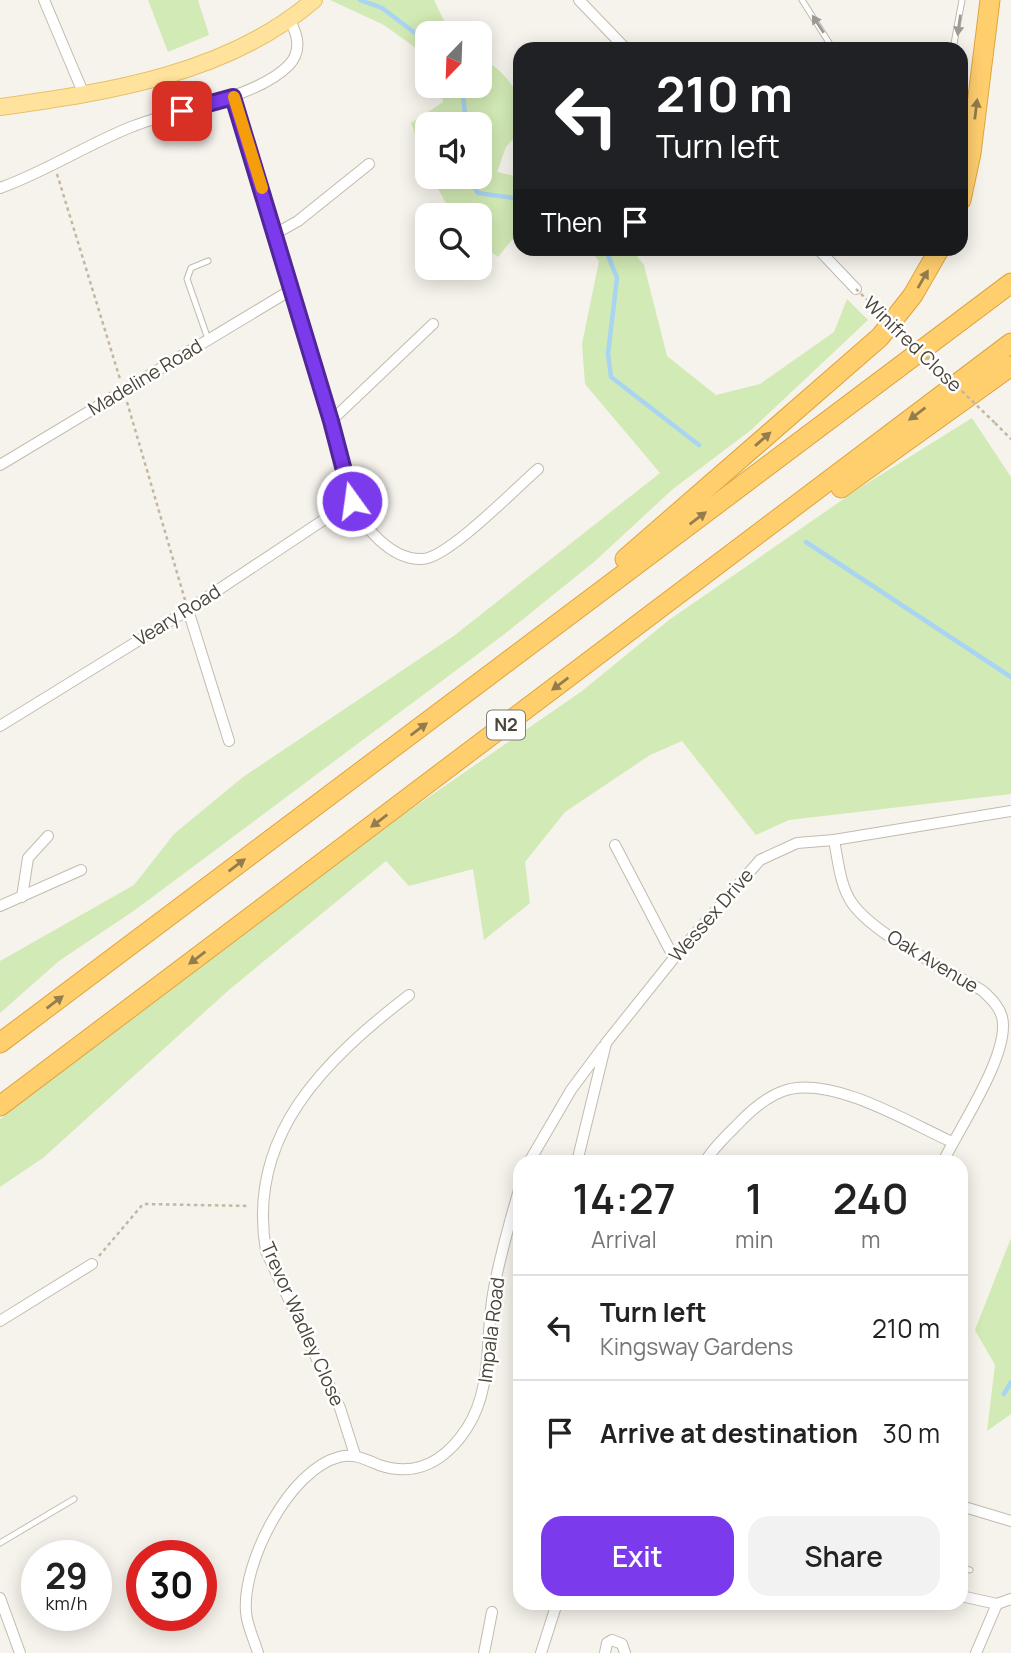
<!DOCTYPE html>
<style>
body{margin:0;font-family:Manrope,sans-serif;background:#f2f2f2;color:#222;height:100vh;display:flex;flex-direction:column;font-size:26px;white-space:nowrap}
*{box-sizing:border-box;margin:0}
p{font-size:23px;color:#767676}
.icon{flex:none;width:38px;height:38px;fill:none;stroke:currentColor;stroke-width:2;stroke-linecap:round;stroke-linejoin:round}
.map{position:relative;flex:1;overflow:hidden}
.drawer{position:absolute;left:513px;top:1155px;width:455px;height:455px;display:flex;flex-direction:column;background:#fff;border-radius:21px;box-shadow:0 4px 18px #0003}
.drawer>*{flex:none}
.guide{position:absolute;left:513px;top:42px;width:455px;height:214px;border-radius:21px;box-shadow:0 4px 18px #0003;background:#202124;color:#fff;overflow:hidden}
.needle{width:46px;rotate:203deg}
.controls{position:absolute;left:415px;top:21px;display:grid;gap:14px}
.controls a{display:grid;place-items:center;width:77px;height:77px;border-radius:14px;background:#fff;box-shadow:0 4px 18px #0003;font-size:35px}
.speed{position:absolute;left:21px;top:1540px;display:flex;gap:14px;font-size:35px;font-weight:700;text-align:center}
.speed>*{display:grid;place-content:center;width:91px;height:91px;border-radius:50%;background:#fff;box-shadow:0 4px 18px #0003;line-height:1}
.speed small{font-size:18px;font-weight:400}
.speed .limit{border:10px solid #d22;background:#fff;color:#111}
.pin{position:absolute;display:grid;place-items:center;width:60px;height:60px;color:#fff;margin:-30px;border-radius:14px;box-shadow:0 4px 10px #0006}
.me{position:absolute;width:77px;margin:-38px;rotate:346deg;stroke-linejoin:round;filter:drop-shadow(0 0 5px #0008)}
.turn{display:flex;align-items:center;gap:24px;height:147px;padding:0 28px;font-size:32px}
.turn .icon{width:91px;height:91px;stroke-width:2.5}
.turn b{display:block;font-size:49px;line-height:60px}
.then{display:flex;align-items:center;height:66px;padding:0 28px;background:#0003;gap:14px;font-size:26px}
.eta{display:flex;justify-content:space-evenly;align-items:center;height:119px;text-align:center}
.eta b{font-size:42px;font-weight:600;line-height:49px}
.button{display:flex;gap:14px;margin-top:auto;padding:14px 28px}
.button a{flex:1;height:80px;border-radius:21px;background:#7c3aed;color:#fff;font-size:28px;font-weight:600;line-height:80px;text-align:center}
.button a+a{background:#f2f2f2;color:#222}
ul{padding:0;list-style:none}
li{display:flex;align-items:center;gap:21px;height:105px;padding:0 28px;border-top:2px solid #e0e0e0}
li div{flex:1}
li b{display:block;font-size:26px}
li em{font-style:normal}
.map>svg:first-child{display:block}
.green{fill:#d2eab5}
.lines{fill:none;stroke-linecap:round;stroke-linejoin:round}
.stream{stroke:#a9d4f2;stroke-width:4.5}
.service-casing{stroke:#c2bbae;stroke-width:7}
.minor-casing{stroke:#c2bbae;stroke-width:12}
.primary-casing{stroke:#e6c16a;stroke-width:18}
.motorway-casing{stroke:#e0a43c;stroke-width:21}
.path{stroke:#c4b79f;stroke-width:2.5;stroke-dasharray:3.5 3.5;stroke-linecap:butt}
.service{stroke:#fff;stroke-width:5}
.minor{stroke:#fff;stroke-width:10}
.primary{stroke:#ffe39c;stroke-width:16}
.motorway{stroke:#ffcf6e;stroke-width:19}
.path-bridge{stroke:#c4b79f;stroke-width:2.5;stroke-dasharray:3.5 3.5;stroke-linecap:butt}
.oneway{fill:#9c9892}
.oneway2{fill:#937c4e}
.route-casing{stroke:#51269a;stroke-width:18}
.route{stroke:#7c3aed;stroke-width:12}
.slow{stroke:#f59e0b;stroke-width:12}
.labels{text-anchor:middle;stroke-width:5;stroke-linejoin:round;paint-order:stroke}
.shield{fill:#fff;stroke:#817c74;stroke-width:2}
.shield-label{font-size:18px;font-weight:bold;fill:#4b4439}
.street-label{font-size:19px;fill:#4b4439;stroke:#fff}
</style>
<div class="map">
<svg width="1011" height="1653" viewBox="0 0 1011 1653">
<rect width="100%" height="100%" fill="#f6f3ec"/>
<!-- green -->
<g class="green">
<polygon points="148,0 198,0 209,35 168,52"/>
<polygon points="330,0 434,0 450,33 427,33 427,56 384,25"/>
<path d="M480,55C513,81 520,87 520,131L506,147L497,172L520,177V230L498,257L480,243V215H452L432,177H480V124H427V164L411,123L443,102L441,86H480Z"/>
<polygon points="589,249 631,249 644,265 667,356 716,395 760,384 834,332 847,299 868,320 751,430 673,489 594,562 502,636 135,910 59,961 0,1013 0,961 134,885 174,834 243,777 455,635 660,473 585,384 582,344 599,261"/>
<polygon points="972,418 1011,477 1011,794 789,820 756,835 682,741 650,755 565,812 525,862 530,903 484,940 473,869 409,886 386,861 230,989 43,1158 0,1187 0,1119 397,819 582,691 669,620 858,489"/>
<polygon points="1011,1238 1011,1414 987,1431 995,1365 975,1330"/>
</g>
<g class="lines">
<!-- stream -->
<g class="stream">
<polyline points="360,0 382,8 427,42"/>
<polyline points="462,86 466,124"/>
<polyline points="468,177 478,193 520,199"/>
<polyline points="605,248 617,278 608,354 611,377 699,445"/>
<polyline points="806,542 1011,677"/>
<polyline points="1004,1394 1011,1382"/>
</g>
<defs>
<g id="service">
<polyline points="802,0 833,49"/>
<polyline points="953,49 962,0"/>
<polyline points="208,261 191,268 187,279 208,339"/>
<polyline points="0,1543 74,1499"/>
<polyline points="961,1567 970,1570"/>
</g>
<g id="minor">
<polyline points="44,0 85,97"/>
<polyline points="579,0 626,49"/>
<path d="M234,97C266,200 295,305 327,408C336,438 340,472 352,501C363,527 391,560 422,559C447,559 516,488 538,469"/>
<path d="M0,188C45,172 86,145 131,127C175,109 256,99 289,65C302,51 298,35 290,21"/>
<polyline points="273,235 298,221 369,164"/>
<polyline points="817,248 856,289"/>
<polyline points="331,421 433,324"/>
<polyline points="0,465 291,290"/>
<polyline points="188,610 229,741"/>
<polyline points="0,726 188,610 352,501"/>
<path d="M834,840C838,860 840,886 852,903C875,936 947,969 983,991C991,999 999,1006 1002,1017C1011,1053 959,1128 943,1162"/>
<polyline points="615,845 674,958"/>
<polyline points="22,897 28,858 48,836"/>
<polyline points="0,906 81,870"/>
<polyline points="529,1162 571,1090 603,1047"/>
<polyline points="577,1162 606,1043 674,958 760,860 797,843 834,840 1011,811"/>
<path d="M705,1162C713,1148 726,1136 737,1125C751,1110 769,1094 790,1089C838,1079 908,1122 952,1142"/>
<polyline points="0,1321 92,1264"/>
<path d="M355,1455L340,1408L266,1251C246,1135 325,1060 409,995"/>
<polyline points="961,1506 1011,1521"/>
<polyline points="961,1596 997,1604 1011,1599"/>
<polyline points="0,1598 20,1653"/>
<path d="M258,1653C254,1639 247,1626 246,1612C242,1563 289,1470 339,1457C354,1453 365,1459 379,1465C417,1478 446,1460 467,1428C493,1388 485,1339 493,1294C499,1258 510,1222 520,1186"/>
<polyline points="484,1653 492,1612"/>
<polyline points="541,1653 557,1603"/>
<polyline points="605,1653 607,1643 612,1640 622,1644 625,1653"/>
<polyline points="976,1653 997,1604"/>
</g>
<path id="primary" d="M0,107C109,92 228,74 314,0"/>
<g id="motorway">
<polyline points="961,200 971,153 990,0"/>
<polyline points="841,488 1011,366"/>
<polyline points="625,559 880,337 913,295 940,248"/>
<polyline points="0,1043 1011,283"/>
<polyline points="0,1106 1011,343"/>
</g>
</defs>
<!-- service casing -->
<use href="#service" class="service-casing"/>
<!-- minor casing -->
<use href="#minor" class="minor-casing"/>
<!-- primary casing -->
<use href="#primary" class="primary-casing"/>
<!-- motorway casing -->
<use href="#motorway" class="motorway-casing"/>
<!-- path -->
<g class="path">
<polyline points="57,174 120,379"/>
<polyline points="127,402 185,600"/>
<polyline points="995,423 1011,439"/>
<polyline points="99,1256 143,1204 250,1206"/>
</g>
<!-- service -->
<use href="#service" class="service"/>
<!-- minor -->
<use href="#minor" class="minor"/>
<!-- primary -->
<use href="#primary" class="primary"/>
<!-- motorway -->
<use href="#motorway" class="motorway"/>
<!-- path-bridge -->
<polyline class="path-bridge" points="856,289 995,423"/>
</g>
<!-- one-way arrows -->
<defs><path id="oneway-solid" d="M-6-.8H1V-3.2L6.5 0L1 3.2V.8H-6Z" transform="scale(1.75)"/></defs>
<g class="oneway">
<use href="#oneway-solid" transform="translate(818 24) rotate(-123)"/>
<use href="#oneway-solid" transform="translate(959 25) rotate(98)"/>
</g>
<g class="oneway2">
<use href="#oneway-solid" transform="translate(976 109) rotate(-83)"/>
<use href="#oneway-solid" transform="translate(923 279) rotate(-60)"/>
<use href="#oneway-solid" transform="translate(917 414) rotate(143)"/>
<use href="#oneway-solid" transform="translate(763 439) rotate(-41)"/>
<use href="#oneway-solid" transform="translate(698 518) rotate(-37)"/>
<use href="#oneway-solid" transform="translate(560 684) rotate(143)"/>
<use href="#oneway-solid" transform="translate(419 729) rotate(-37)"/>
<use href="#oneway-solid" transform="translate(379 821) rotate(143)"/>
<use href="#oneway-solid" transform="translate(237 865) rotate(-37)"/>
<use href="#oneway-solid" transform="translate(197 958) rotate(143)"/>
<use href="#oneway-solid" transform="translate(55 1002) rotate(-37)"/>
</g>
<g class="lines">
<defs>
<polyline id="route" points="182,111 233,97 331,421 352,501"/>
</defs>
<!-- route casing -->
<use href="#route" class="route-casing"/>
<!-- route -->
<use href="#route" class="route"/>
<!-- slow -->
<polyline class="slow" points="234,97 262,188"/>
</g>
<g class="labels">
<!-- shield labels -->
<rect class="shield" x="487" y="710.5" width="38" height="29" rx="5"/>
<g class="shield-label">
<text x="506" y="731">N2</text>
</g>
<!-- street labels -->
<g class="street-label">
<text transform="translate(913 344) rotate(44)" y="7">Winifred Close</text>
<text transform="translate(145 377) rotate(-31)" y="7">Madeline Road</text>
<text transform="translate(177 615) rotate(-32)" y="7">Veary Road</text>
<text transform="translate(711 915) rotate(-49)" y="7">Wessex Drive</text>
<text transform="translate(933 961) rotate(31)" y="7">Oak Avenue</text>
<text transform="translate(303 1324) rotate(66)" y="7">Trevor Wadley Close</text>
<text transform="translate(491 1330) rotate(-83)" y="7">Impala Road</text>
</g>
</g>
</svg>
<div class="controls">
<a><svg class="needle" viewBox="-14 -14 28 28"><path d="M0-13l5 13h-10z" fill="#e53935"/><path d="M0 13l5-13h-10z" fill="#767676"/></svg></a>
<a><svg class="icon" aria-label="sound" viewBox="0 0 24 24"><path d="M4 9h4l5-4v14l-5-4H4zM17 9q2 3 0 6"/></svg></a>
<a><svg class="icon" aria-label="search" viewBox="0 0 24 24"><circle cx="10" cy="10" r="6"/><path d="M15 15l6 6"/></svg></a>
</div>
<div class="speed"><div>29<small>km/h</small></div><div class="limit">30</div></div>
<div class="pin" style="left:182px;top:111px;background:#d93025"><svg class="icon" aria-label="arrive" viewBox="0 0 24 24"><path d="M6 21V4h12l-3 4 3 4H6"/></svg></div>
<svg class="me" style="left:352px;top:501px" viewBox="-20 -20 40 40"><circle r="17" fill="#7c3aed" stroke="#fff" stroke-width="3"/><path d="M0-11L8 9 0 5-8 9z" fill="#fff"/></svg>
<div class="guide">
<div class="turn"><svg class="icon" aria-label="left" viewBox="0 0 24 24"><path d="M17 20v-9H6M10 6l-5 5 5 5"/></svg><div><b>210 m</b>Turn left</div></div>
<div class="then">Then<svg class="icon" aria-label="arrive" viewBox="0 0 24 24"><path d="M6 21V4h12l-3 4 3 4H6"/></svg></div>
</div>
<section class="drawer">
<div class="eta">
<div><b>14:27</b><p>Arrival</p></div>
<div><b>1</b><p>min</p></div>
<div><b>240</b><p>m</p></div>
</div>
<ul>
<li><svg class="icon" aria-label="left" viewBox="0 0 24 24"><path d="M17 20v-9H6M10 6l-5 5 5 5"/></svg><div><b>Turn left</b><p>Kingsway Gardens</p></div><em>210 m</em></li>
<li><svg class="icon" aria-label="arrive" viewBox="0 0 24 24"><path d="M6 21V4h12l-3 4 3 4H6"/></svg><div><b>Arrive at destination</b></div><em>30 m</em></li>
</ul>
<div class="button"><a>Exit</a><a>Share</a></div>
</section>
</div>
